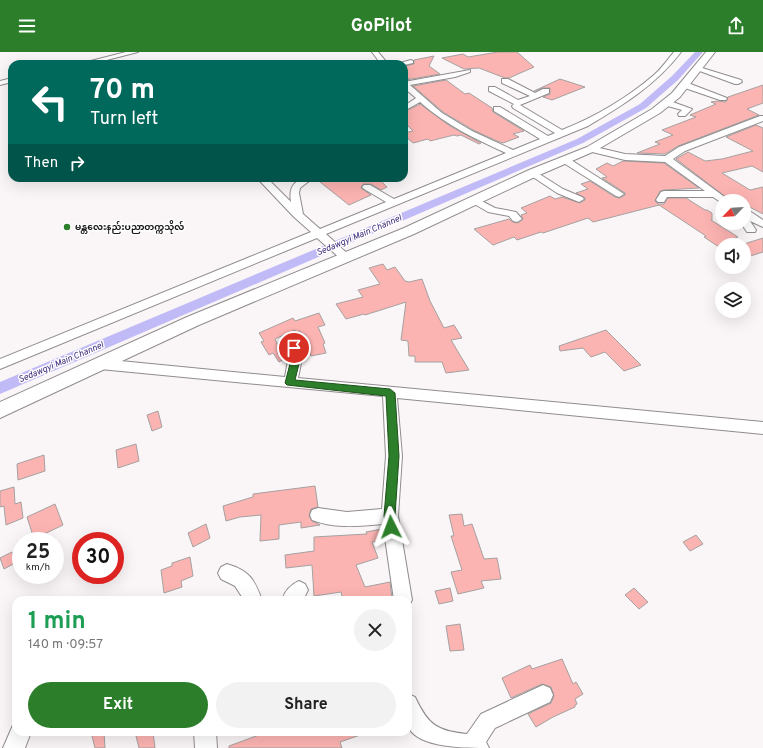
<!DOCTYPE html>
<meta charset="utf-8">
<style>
body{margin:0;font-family:Overpass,"Noto Sans Myanmar",sans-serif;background:#f2f2f2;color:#222;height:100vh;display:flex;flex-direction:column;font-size:15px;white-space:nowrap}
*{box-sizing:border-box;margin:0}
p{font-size:13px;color:#767676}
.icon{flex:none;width:22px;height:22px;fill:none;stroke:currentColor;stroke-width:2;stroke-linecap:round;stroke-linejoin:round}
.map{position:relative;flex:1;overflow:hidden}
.panel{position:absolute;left:12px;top:544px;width:400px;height:140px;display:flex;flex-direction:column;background:#fff;border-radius:12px;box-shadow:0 4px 16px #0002}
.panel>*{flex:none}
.guide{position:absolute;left:8px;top:8px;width:400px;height:122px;border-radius:12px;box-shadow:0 4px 16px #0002;background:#00695c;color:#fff;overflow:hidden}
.needle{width:26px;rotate:245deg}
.buttons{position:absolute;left:715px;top:142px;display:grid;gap:8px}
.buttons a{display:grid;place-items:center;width:36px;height:36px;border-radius:50%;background:#fff;box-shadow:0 4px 16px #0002;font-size:20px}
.speed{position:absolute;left:12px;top:480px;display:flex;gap:8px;font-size:20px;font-weight:700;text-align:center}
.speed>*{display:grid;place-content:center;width:52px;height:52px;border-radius:50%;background:#fff;box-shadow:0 4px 16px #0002;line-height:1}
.speed small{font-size:10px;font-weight:400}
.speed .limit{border:6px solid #d22;background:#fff;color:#111}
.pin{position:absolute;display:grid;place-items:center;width:34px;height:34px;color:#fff;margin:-17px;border:2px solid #fff;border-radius:50%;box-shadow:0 1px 4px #0007}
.me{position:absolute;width:44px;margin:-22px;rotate:357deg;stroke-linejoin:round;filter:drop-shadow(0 0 3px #0008)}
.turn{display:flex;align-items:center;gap:14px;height:84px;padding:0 16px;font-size:18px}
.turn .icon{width:52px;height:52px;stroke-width:2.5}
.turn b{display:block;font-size:28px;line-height:34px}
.then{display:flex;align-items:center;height:38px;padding:0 16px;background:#0003;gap:8px;font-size:15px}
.round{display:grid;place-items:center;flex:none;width:42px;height:42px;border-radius:21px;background:#f2f2f2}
.head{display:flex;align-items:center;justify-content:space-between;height:68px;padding:0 16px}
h1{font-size:24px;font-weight:700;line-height:30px;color:#1e9e55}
.action{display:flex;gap:8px;margin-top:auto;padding:8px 16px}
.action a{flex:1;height:46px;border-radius:24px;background:#2c7e2a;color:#fff;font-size:16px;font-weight:700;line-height:46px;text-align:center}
.action a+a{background:#f2f2f2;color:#222}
header{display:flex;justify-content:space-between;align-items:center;height:52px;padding:0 16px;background:#2c7e2a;color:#fff;font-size:18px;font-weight:700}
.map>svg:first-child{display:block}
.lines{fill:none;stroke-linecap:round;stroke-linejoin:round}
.canal{fill:#c0bbf7;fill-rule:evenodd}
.building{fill:#fcb4b2;stroke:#a5a1a0}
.street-casing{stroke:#908c8e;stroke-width:2}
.secondary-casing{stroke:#908c8e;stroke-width:2}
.street{fill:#fff;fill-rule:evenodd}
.secondary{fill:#fff;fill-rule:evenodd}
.route{fill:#2c7e2a;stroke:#1d521b}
.poi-dot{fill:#2c7e2a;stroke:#fff;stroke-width:1.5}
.labels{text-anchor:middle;stroke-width:3;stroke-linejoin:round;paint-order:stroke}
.far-poi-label{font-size:9px;font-weight:bold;fill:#191718;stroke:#fff;text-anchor:start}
.far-water-label{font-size:9px;font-style:italic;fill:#362175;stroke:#fff}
</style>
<header><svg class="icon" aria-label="menu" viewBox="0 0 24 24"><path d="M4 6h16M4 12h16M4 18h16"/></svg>GoPilot<svg class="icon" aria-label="share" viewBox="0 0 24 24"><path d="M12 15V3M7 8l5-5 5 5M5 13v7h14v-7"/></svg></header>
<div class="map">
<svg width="763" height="696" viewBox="0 0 763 696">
<rect width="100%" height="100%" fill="#faf5f7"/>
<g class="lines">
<!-- canal -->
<polygon class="canal" points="695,0 703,0 678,28 646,56 583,91 0,342 0,330 577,87 640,52 672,24"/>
</g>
<!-- building -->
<g class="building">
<polygon points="498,0 517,0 534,15 509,26 505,26 479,16 464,17 442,6 463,2 468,5"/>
<polygon points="434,4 429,14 440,22 406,28 409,27 404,23 404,14 414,12 414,8"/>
<polygon points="560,27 585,35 552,48 543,45 550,42 550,36 543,36 534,39"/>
<polygon points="446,28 465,42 469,41 492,56 493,60 524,79 513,82 519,85 503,91 497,89 473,78 443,60 413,34"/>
<polygon points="763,33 763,51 747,57 759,63 678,94 665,102 637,101 660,92 655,90 673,83 662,78 696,65 690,63 716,52 711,50 717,49 726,50 728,45"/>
<polygon points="420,52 450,74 481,91 479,92 461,83 457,84 454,83 430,89 428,87 413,91 404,83 404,81 413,79 404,70 404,60"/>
<polygon points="756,73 763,76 763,120 752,114 722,121 750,138 763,135 763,162 744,152 744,149 731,149 676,107 688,100 705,109 722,107 753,99 726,85"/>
<polygon points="623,109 664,111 699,136 664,138 660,139 655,149 658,152 664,152 668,146 686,146 705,158 707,158 712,161 712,168 711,168 738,185 722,191 722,197 704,185 706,184 659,153 593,170 588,166 543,181 541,180 517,188 514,185 493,193 474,177 509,167 513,170 518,171 523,167 521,163 527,161 521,156 550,144 555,147 562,145 580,151 585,148 585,146 576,141 588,137 581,132 590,129 615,145 620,146 625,143 625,141 602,126 607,125 596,117 607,111 613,114"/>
<polygon points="315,126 378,126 387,135 381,138 371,132 363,132 361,136 371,143 349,153"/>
<polygon points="763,186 763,200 744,206 744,192"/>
<polygon points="383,212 387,218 395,215 405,229 409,230 422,227 430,249 444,276 454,273 462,286 451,288 469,318 446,321 442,310 415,310 415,304 409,304 408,289 401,288 406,250 365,263 364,262 346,267 336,252 363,245 358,238 380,232 369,216"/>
<polygon points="319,261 325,273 318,275 325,291 323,292 326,301 311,304 300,279 296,280 295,278 275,287 284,307 279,310 273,301 269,303 261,290 264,289 259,281 293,266 295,269"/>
<polygon points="606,278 641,313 624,319 605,300 591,305 583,296 560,299 559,294"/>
<polygon points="158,359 162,375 152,379 147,363"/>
<polygon points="136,392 139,409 118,416 116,398"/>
<polygon points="44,403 45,419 18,428 17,412"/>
<polygon points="315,434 318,455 311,457 309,464 312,469 320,473 301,476 301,470 279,473 279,487 260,489 261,463 240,465 226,469 223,454 253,445 253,442"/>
<polygon points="14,435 15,452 21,450 23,466 6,473 4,454 0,455 0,439"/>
<polygon points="55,452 63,473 34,487 27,465"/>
<polygon points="462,462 464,474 472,472 484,507 497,506 501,527 481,529 484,536 458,542 451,520 462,518 451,484 454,484 449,463"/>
<polygon points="206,472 210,486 193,495 188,481"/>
<polygon points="382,477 384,488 372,490 378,506 356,513 365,535 390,530 392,547 343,548 341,540 314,544 312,513 286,516 285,503 314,499 314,485 367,482 366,480"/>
<polygon points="696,483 703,492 690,499 683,490"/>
<polygon points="12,500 15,511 4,517 0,506"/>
<polygon points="190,505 193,524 181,529 182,535 164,541 161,518 172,514 172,511"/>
<polygon points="450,536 453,549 439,552 435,539"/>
<polygon points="634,536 648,550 639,557 625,543"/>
<polygon points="460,572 464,598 450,599 446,574"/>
<polygon points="562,607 573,632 576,630 583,642 575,647 577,652 575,653 575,655 553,665 536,675 528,662 551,651 554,644 551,635 542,632 511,646 502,626 530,613 532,617"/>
<polygon points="91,680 104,680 105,696 95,696"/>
<polygon points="135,680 153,680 155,696 139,696"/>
<polygon points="267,680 362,680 363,682 340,690 342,696 229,696 229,694"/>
</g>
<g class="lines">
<defs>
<g id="street">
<polygon points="126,0 138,0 91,12 79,12"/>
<polygon points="372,0 378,0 388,12 381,12"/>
<path d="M674,0H681C656,33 623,53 588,74L326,182L349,203L350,205L349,207H341L317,186L0,317V307L311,180L294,165L257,126H267L291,150C288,133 296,126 313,126L300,136L299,141L303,162L320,177L386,150L364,137L362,135L364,133H370L394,147L506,101C475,87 446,73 420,50L404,59V54L416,46L404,36V30L470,18V20L455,25L410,33L442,61L472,79L513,98L540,87L494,59V55H500L548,84L555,81L513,56L512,54L514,52L489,39V35H495L518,48L530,44L502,31V27H508L535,41L543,37H549V41L520,53L562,78C595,65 627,46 654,23C662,16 668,7 674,0Z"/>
<polygon points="411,8 413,9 413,11 404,13 396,12"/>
<polygon points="699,15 741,28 742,30 738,32 735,32 697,18 696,17"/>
<polygon points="12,26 12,30 0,33 0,29"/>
<polygon points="682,31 688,31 727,46 726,48 720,48 682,35"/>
<polygon points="664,49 670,49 692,57 685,64 679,64 678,62 682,58 664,53"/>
<polygon points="760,64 763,64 763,69 685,99 673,107 730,149 722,149 722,151 713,145 667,145 664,150 658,150 656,148 661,140 664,139 705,139 665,110 625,108 588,99 587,97 591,94 625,102 665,104 679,95"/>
<polygon points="565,105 568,106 624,142 619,145 616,144 562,110 561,108"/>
<polygon points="533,118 563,137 582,145 584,147 579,150 557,141 530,123 528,121"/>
<polygon points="474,145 495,156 516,160 522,167 517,170 513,169 509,164 488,160 471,150 469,148"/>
<polygon points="744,158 751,160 763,168 763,175 750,169 756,178 755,180 747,180 741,171 744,171"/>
<path d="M294,291L299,293C304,303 300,316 298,326L763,370V382L397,346L402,404L398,464L412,548L408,555V548H394L383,472C359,474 335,477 312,468L310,463L312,458L318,456L347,460L382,457L386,404L383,344L100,317L95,315L93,312L95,309L100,307L285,325L288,308V296L289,293Z"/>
<path d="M227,512C250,519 254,527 262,548H244L235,534L221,527L218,521L221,515Z"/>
<path d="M299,529L305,532L308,538L303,548H282C285,539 290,533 299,529Z"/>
<path d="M543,633L550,636L553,643L550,650L495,676L486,690L489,696C466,696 419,696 409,676C406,669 408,650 408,642L415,645C428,673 437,679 467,682L481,662Z"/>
<polygon points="16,671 16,680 31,680 25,696 3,696 13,673"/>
<polygon points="194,680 216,680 217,696 195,696"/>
</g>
<polygon id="secondary" points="706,0 715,0 680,45 660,61 595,99 537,124 414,182 199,273 0,366 0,350 187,265 404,176 529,118 587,95 652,57 672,41"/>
</defs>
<!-- street casing -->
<use href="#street" class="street-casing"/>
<!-- secondary casing -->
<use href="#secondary" class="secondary-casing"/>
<!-- street -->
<use href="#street" class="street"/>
<!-- secondary -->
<use href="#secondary" class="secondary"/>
</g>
<!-- route -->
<polygon class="route" points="294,293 298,296 300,308 295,328 390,337 395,341 399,404 395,464 397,475 395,479 391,480 387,479 384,464 389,404 386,344 287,333 285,331 291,308 290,296"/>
<!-- markers -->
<circle class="poi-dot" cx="67" cy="175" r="4"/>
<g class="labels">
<!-- far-poi labels -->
<g class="far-poi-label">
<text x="75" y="178">မန္တလေးနည်းပညာတက္ကသိုလ်</text>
</g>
<!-- far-water labels -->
<g class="far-water-label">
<text transform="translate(359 183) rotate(-23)" y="3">Sedawgyi Main Channel</text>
<text transform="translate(61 310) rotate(-23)" y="3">Sedawgyi Main Channel</text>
</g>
</g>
</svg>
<div class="buttons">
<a><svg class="needle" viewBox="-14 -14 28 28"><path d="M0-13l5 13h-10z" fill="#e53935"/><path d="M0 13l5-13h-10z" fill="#767676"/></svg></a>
<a><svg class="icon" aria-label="sound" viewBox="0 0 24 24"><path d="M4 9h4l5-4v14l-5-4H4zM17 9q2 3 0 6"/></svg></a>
<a><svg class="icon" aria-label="layers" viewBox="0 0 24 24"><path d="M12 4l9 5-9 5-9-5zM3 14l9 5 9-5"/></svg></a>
</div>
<div class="speed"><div>25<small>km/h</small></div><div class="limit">30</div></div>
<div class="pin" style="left:294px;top:296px;background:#d93025"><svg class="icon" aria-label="arrive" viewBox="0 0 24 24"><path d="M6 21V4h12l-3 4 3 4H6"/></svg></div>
<svg class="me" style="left:391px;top:475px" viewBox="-20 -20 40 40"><path d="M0-17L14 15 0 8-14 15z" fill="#2c7e2a" stroke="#fff" stroke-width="4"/></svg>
<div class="guide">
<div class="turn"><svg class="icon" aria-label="left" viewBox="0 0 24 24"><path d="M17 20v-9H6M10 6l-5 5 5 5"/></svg><div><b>70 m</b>Turn left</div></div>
<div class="then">Then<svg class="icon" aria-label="right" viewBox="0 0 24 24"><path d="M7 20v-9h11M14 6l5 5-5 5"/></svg></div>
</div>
<section class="panel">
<div class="head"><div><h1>1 min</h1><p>140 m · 09:57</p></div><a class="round"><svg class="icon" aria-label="close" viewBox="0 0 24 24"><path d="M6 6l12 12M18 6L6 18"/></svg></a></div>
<div class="action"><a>Exit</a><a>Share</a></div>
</section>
</div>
